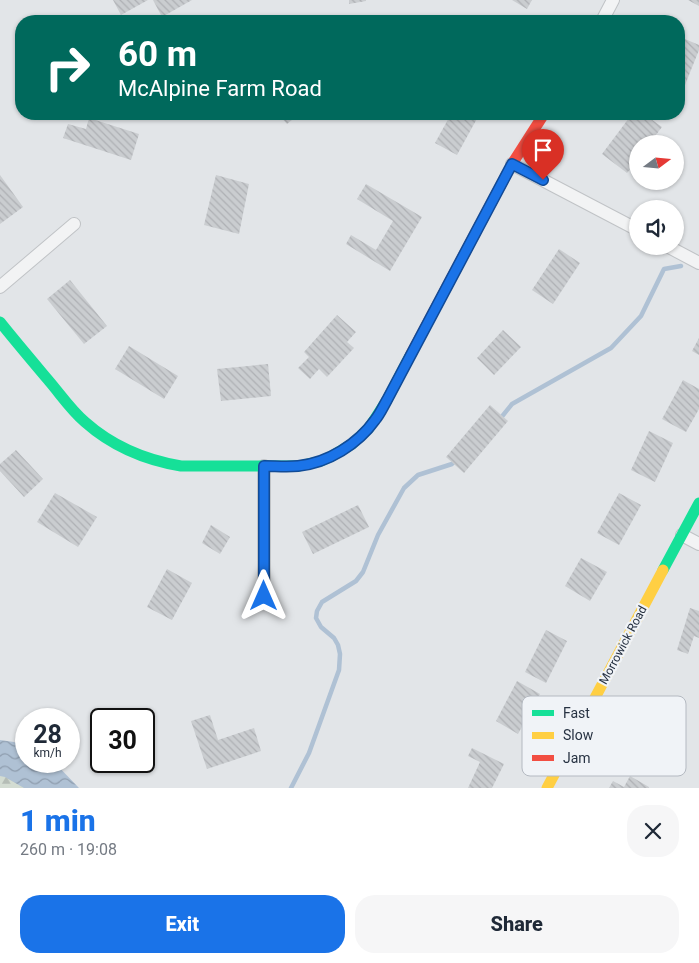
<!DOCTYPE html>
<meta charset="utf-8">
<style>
body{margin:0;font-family:Roboto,sans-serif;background:#f6f6f7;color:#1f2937;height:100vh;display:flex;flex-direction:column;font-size:19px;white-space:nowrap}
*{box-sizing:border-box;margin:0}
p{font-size:16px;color:#747a83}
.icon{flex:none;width:28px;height:28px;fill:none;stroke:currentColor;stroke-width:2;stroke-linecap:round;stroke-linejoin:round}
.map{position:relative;height:788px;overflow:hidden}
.drawer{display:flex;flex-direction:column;background:#fff;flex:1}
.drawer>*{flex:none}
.top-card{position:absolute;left:15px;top:15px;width:670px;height:105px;border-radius:20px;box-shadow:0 1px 4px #0004;background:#00695c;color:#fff;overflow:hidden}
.needle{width:32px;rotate:74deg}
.fabs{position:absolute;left:629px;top:135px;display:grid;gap:10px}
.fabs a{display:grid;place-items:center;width:55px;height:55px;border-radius:50%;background:#fff;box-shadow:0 1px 4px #0004;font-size:25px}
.speed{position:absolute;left:15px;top:708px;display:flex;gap:10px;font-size:25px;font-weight:700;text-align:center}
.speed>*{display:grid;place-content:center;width:65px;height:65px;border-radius:50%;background:#fff;box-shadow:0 1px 4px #0004;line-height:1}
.speed small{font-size:12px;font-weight:400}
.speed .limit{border:2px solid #111;border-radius:8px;background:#fff;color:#111}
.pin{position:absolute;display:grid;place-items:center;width:42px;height:42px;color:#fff;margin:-51px -21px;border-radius:50% 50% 50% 0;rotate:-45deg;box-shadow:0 0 5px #0007}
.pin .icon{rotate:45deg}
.me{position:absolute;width:55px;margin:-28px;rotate:0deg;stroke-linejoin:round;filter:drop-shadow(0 0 4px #0008)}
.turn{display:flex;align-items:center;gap:18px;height:105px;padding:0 20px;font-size:22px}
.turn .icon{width:65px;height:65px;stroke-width:2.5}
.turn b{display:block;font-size:35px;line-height:42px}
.round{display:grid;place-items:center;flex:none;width:52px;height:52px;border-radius:20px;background:#f6f6f7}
.summary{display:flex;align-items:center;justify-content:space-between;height:85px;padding:0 20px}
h1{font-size:30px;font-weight:800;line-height:38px;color:#1a73e8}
.button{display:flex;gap:10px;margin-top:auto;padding:10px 20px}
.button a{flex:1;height:58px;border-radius:20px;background:#1a73e8;color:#fff;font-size:20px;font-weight:800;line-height:58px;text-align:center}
.button a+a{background:#f6f6f7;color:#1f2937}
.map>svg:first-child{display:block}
.forest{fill:url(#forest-firs)}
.water{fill:url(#water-waves)}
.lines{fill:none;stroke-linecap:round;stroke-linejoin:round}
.stream{stroke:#afc1d4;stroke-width:4.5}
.building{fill:url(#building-back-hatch)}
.street-casing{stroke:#c0c3c6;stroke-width:14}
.street{stroke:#f2f3f4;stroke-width:12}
.fast{stroke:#16e098;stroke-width:11}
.slow{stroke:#ffcf43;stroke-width:11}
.jam{stroke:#f24e42;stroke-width:11}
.route-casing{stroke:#114b97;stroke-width:12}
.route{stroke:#1a73e8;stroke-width:9}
.labels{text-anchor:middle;stroke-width:4.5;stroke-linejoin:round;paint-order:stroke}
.street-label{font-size:12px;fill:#273242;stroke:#f0f3f7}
.key{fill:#f0f3f7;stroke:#b4b9c1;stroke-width:1}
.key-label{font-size:14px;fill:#273242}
</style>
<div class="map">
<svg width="699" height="788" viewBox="0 0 699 788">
<defs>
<pattern id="forest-firs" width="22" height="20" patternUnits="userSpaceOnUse" patternTransform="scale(1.25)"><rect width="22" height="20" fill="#d3dcd2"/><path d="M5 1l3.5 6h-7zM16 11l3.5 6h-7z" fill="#b5bdb6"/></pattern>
<pattern id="water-waves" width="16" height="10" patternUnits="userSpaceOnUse" patternTransform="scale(1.25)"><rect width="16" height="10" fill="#afc1d4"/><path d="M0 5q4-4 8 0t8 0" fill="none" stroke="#8e9dae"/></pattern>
<pattern id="building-back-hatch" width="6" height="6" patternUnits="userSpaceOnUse" patternTransform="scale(1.25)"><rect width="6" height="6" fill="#cacdd0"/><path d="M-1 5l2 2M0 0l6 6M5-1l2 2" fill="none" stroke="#aeb0b4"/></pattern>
</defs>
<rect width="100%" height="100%" fill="#e2e5e8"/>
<!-- forest -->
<polygon class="forest" points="0,774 40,788 0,788"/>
<!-- water -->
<polygon class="water" points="0,740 14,742 26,747 26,761 53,761 79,788 24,788 5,777 0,776"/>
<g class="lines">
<!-- stream -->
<g class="stream">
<polyline points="500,419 512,404 611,348 641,316 664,269 681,266"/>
<polyline points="291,788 309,753 339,670 340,654 338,645 334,638 321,627 316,618 317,611 322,602 356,581 363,572 378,535 404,488 418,475 452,464 456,460"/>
</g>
</g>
<!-- building -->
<g class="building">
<polygon points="113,0 148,0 121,15"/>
<polygon points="153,0 192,0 162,17"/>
<polygon points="349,0 366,0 366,1 349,4"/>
<polygon points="512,0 532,0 527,9"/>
<polygon points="688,0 699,0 699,6"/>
<polygon points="685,39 699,45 699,50 681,95 679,95 679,48 681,49"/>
<polygon points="278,114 299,114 287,124"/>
<polygon points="451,114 476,114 479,115 457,155 435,143"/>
<polygon points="632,114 644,114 662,127 649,144 638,144 638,160 627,173 602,154"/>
<polygon points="89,118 139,134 131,160 63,138 68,124 86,129"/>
<polygon points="0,175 23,207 0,224"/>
<polygon points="216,175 249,184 239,234 204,225"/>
<polygon points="366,184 422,217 390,271 346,244 351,235 376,250 393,221 357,199"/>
<polygon points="559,249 580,263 553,304 532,290"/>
<polygon points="70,280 107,326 84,344 47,299"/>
<polygon points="337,315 356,332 347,342 354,348 327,377 319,369 310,379 298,368 309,357 304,352"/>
<polygon points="503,330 521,347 494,375 477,358"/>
<polygon points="699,338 699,355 692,351"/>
<polygon points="129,346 178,376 164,399 115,369"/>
<polygon points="268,364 271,396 221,401 217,369"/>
<polygon points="683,380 699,389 699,409 686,432 662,419"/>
<polygon points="490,405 508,421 464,473 446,457"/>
<polygon points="649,431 673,443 655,482 631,470"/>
<polygon points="16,450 43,479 24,497 0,471 0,464"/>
<polygon points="55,493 97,517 78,547 37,522"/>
<polygon points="619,493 641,505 619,545 597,533"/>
<polygon points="358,505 369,527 313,554 302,532"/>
<polygon points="211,525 230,537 220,554 202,543"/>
<polygon points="581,558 607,572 590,601 565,586"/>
<polygon points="167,569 192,583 172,620 147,607"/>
<polygon points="690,608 699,611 699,638 694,636 688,654 677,650"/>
<polygon points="546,630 567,641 546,683 525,672"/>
<polygon points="517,681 540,694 518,734 496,721"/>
<polygon points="210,715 218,740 254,728 261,751 207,769 191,721"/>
<polygon points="472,748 504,764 492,788 468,788 480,762 468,756"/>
<polygon points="630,776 649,787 649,788 609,788 613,781 624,787"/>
</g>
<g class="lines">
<defs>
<g id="street">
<polyline points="602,21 613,0"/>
<polyline points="512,164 638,230"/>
<polyline points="667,246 699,263"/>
<polyline points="0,287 74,224"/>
<polyline points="264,466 264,596"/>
<polyline points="682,535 699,544"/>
</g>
</defs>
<!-- street casing -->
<use href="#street" class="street-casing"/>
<!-- street -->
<use href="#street" class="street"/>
<!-- fast -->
<g class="fast">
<path d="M0,322C16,342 33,362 49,381C61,395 71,410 85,422C112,446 145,460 181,466H299L321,461L332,456L352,444L369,428L387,400L410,356"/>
<polyline points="663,570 699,503"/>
</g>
<!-- slow -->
<polyline class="slow" points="547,788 663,570"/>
<!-- jam -->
<polyline class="jam" points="410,356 512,164 544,114"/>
</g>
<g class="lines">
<defs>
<path id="route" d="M264,596V466C275,466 287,467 298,466C328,463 358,444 375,420C380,414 383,407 387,400L512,164L543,180"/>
</defs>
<!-- route casing -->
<use href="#route" class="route-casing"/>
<!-- route -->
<use href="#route" class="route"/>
</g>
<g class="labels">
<!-- street labels -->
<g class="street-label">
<text transform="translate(623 645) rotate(-62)" y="4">Morrowick Road</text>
</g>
</g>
<!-- legend -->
<rect x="522" y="696" width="164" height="80" rx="8" class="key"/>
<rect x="532" y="710" width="22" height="6" fill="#16e098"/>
<rect x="532" y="732" width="22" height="7" fill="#ffcf43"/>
<rect x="532" y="755" width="22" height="6" fill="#f24e42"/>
<g class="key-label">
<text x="563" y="718">Fast</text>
<text x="563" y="740">Slow</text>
<text x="563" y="763">Jam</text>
</g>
</svg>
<div class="fabs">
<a><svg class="needle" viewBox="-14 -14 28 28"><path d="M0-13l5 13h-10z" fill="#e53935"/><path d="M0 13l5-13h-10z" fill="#747a83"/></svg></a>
<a><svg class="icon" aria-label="sound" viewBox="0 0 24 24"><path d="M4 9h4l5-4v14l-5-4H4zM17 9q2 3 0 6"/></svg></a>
</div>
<div class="speed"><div>28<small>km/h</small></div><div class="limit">30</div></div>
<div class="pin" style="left:543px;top:180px;background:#d93025"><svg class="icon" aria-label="arrive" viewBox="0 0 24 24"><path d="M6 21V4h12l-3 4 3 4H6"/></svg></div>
<svg class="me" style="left:264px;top:596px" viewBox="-20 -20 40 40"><path d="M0-17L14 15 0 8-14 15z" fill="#1a73e8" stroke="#fff" stroke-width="4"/></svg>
<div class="top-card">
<div class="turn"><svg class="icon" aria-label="right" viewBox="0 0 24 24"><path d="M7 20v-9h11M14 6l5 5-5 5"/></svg><div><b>60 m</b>McAlpine Farm Road</div></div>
</div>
</div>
<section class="drawer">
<div class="summary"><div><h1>1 min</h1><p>260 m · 19:08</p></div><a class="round"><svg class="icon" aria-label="close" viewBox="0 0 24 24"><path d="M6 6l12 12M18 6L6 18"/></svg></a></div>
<div class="button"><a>Exit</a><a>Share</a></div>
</section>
